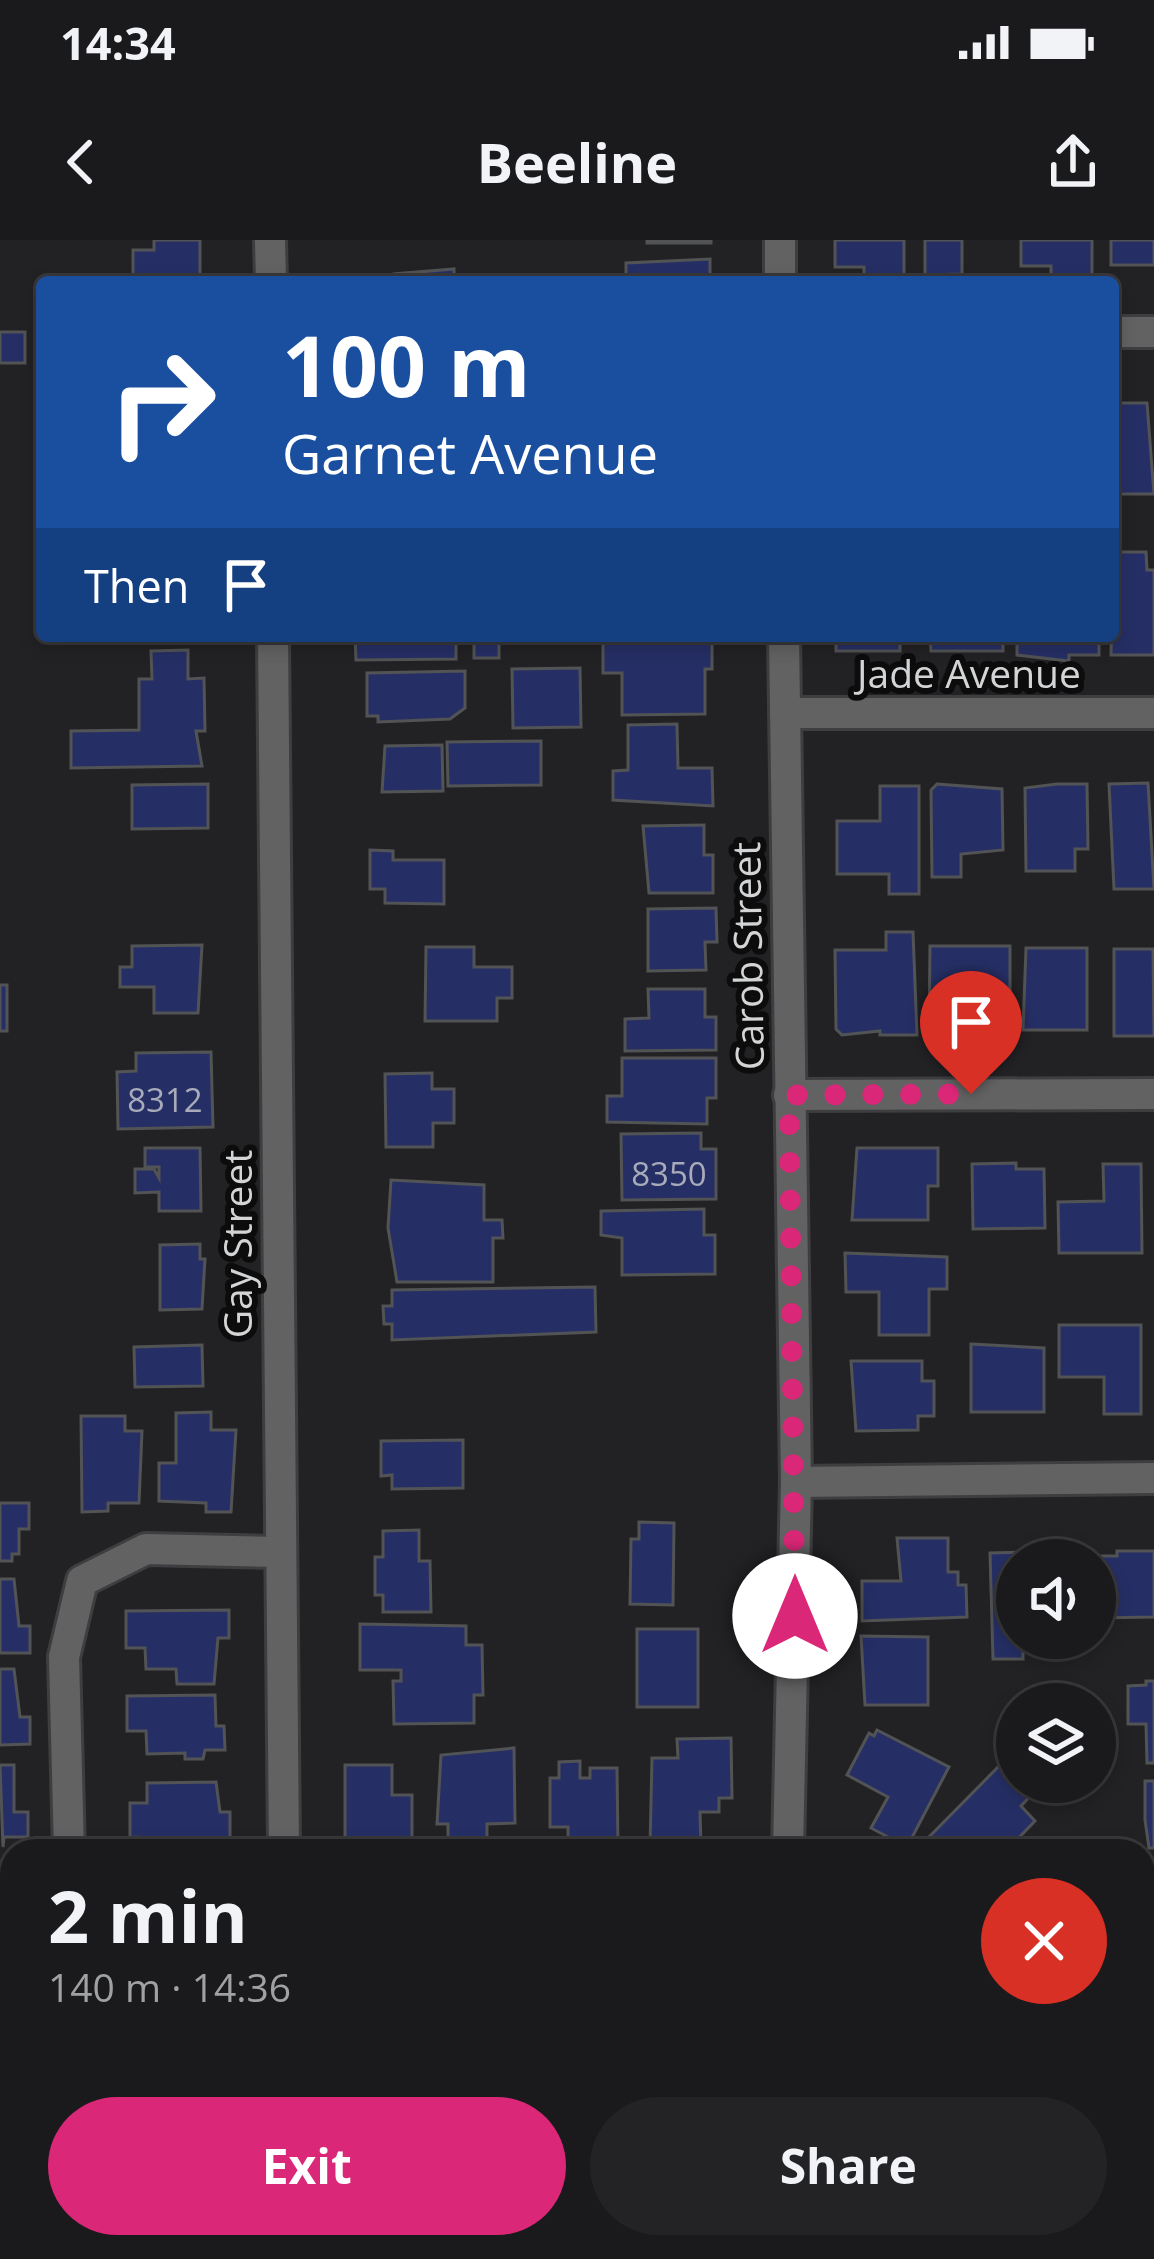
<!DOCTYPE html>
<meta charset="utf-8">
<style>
body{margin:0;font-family:"Open Sans",sans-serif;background:#232325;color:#f1f3f6;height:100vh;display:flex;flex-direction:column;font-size:45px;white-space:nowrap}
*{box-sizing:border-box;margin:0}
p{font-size:39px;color:#9fa1a3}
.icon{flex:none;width:66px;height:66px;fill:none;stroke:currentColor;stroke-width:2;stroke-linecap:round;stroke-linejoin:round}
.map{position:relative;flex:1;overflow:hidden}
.side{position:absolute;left:0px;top:1599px;width:1155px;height:420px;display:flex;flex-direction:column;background:#1a1a1c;border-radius:36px 36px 0 0;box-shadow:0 6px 18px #0003,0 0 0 3px #38383b}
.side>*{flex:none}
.guide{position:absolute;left:36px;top:36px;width:1083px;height:366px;border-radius:12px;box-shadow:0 6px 18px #0003,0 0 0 3px #38383b;background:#1a4fa0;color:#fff;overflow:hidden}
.buttons{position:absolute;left:996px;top:1299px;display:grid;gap:24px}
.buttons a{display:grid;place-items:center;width:120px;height:120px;border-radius:50%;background:#1a1a1c;box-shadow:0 6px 18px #0003,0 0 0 3px #38383b;font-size:60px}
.pin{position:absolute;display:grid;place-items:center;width:102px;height:102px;color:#fff;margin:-123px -51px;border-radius:50% 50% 50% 0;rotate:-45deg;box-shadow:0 0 12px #0007}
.pin .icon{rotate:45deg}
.me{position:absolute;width:132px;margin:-66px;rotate:0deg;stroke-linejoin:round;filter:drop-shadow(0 0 9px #0008)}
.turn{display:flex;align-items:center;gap:42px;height:252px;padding:0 48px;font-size:54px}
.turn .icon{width:156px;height:156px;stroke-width:2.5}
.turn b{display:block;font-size:84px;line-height:102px}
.then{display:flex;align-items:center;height:114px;padding:0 48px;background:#0003;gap:24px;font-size:45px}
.round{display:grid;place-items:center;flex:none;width:126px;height:126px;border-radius:63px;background:#232325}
.overview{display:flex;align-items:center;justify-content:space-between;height:204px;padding:0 48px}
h1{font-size:72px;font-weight:700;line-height:90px}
.button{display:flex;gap:24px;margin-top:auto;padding:24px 48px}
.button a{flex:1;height:138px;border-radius:72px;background:#db2777;color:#fff;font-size:48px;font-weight:700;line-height:138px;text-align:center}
.button a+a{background:#232325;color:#f1f3f6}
.status{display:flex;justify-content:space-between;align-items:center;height:84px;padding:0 60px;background:#1a1a1c;direction:ltr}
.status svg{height:33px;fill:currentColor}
header{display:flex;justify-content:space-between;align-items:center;height:156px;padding:0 48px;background:#1a1a1c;font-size:54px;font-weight:700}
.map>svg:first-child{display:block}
.building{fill:#262f65;stroke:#525355;stroke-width:3}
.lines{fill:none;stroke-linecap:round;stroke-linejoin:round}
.minor-casing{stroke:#3e3e41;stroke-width:36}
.minor{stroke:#626263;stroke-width:30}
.route{stroke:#db2777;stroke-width:21;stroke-dasharray:0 37.8}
.labels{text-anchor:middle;stroke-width:12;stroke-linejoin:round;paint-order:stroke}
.number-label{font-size:33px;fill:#a8abb9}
.street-label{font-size:39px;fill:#d3d4d5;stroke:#0c0c0d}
</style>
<div class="status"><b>14:34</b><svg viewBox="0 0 49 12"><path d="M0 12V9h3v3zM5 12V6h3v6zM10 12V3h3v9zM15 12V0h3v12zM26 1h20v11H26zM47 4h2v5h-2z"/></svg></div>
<header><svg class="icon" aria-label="back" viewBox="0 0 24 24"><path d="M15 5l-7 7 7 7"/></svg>Beeline<svg class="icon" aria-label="share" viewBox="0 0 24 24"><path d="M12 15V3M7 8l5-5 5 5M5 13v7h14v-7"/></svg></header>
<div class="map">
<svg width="1154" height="2019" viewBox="0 0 1154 2019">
<rect width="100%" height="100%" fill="#222225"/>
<!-- building -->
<g class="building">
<polygon points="154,0 200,0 200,42 133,42 133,10 154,10"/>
<rect x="647" y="0" width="64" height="3"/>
<polygon points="835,0 904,0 904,36 864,36 864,27 835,27"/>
<polygon points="925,0 962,0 962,34 925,35"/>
<polygon points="1021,0 1092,0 1092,35 1051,35 1051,26 1021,26"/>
<rect x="1111" y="0" width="43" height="25"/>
<polygon points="710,19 710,42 626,42 626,23"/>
<polygon points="454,29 454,42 394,42 394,34"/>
<rect x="0" y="92" width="25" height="31"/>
<polygon points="1113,163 1147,163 1154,254 1113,254"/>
<polygon points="1113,312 1146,312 1147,330 1154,330 1154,415 1111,415"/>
<polygon points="111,396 173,396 173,400 111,401"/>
<polygon points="355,396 456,396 456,419 356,420"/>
<rect x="474" y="396" width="25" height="22"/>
<polygon points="622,396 712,396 712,429 705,429 705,474 622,475 622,433 603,433 603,399"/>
<rect x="836" y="396" width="64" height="15"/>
<polygon points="930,396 1003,396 1003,411 931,411"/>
<polygon points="1017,396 1099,396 1099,415 1069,415 1069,421 1017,415"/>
<polygon points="188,410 188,439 204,438 205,491 196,491 202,526 71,528 71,491 139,490 139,439 152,439 151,411"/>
<polygon points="580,428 581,487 513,488 512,429"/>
<polygon points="465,431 465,468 450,479 378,482 378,476 367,476 367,433"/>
<polygon points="677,484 678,528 712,528 713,566 613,560 613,531 628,530 628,485"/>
<polygon points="541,501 541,545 448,546 447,502"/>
<polygon points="442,505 443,551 382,552 385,506"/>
<polygon points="1148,543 1154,649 1114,649 1109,544"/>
<polygon points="208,544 208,588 132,589 132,545"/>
<polygon points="937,544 1002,549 1003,610 961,614 961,637 932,637 931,550"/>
<polygon points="1057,544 1087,544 1088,609 1075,609 1075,631 1026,631 1025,548"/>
<polygon points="880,546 919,546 919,654 889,654 889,634 837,634 837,581 880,581"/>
<polygon points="704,585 704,615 713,615 713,653 649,653 643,586"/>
<polygon points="370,610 393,611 393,620 444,620 444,664 385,663 385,649 370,649"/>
<polygon points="716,668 717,702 705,702 706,730 648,731 648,669"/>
<polygon points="886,692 913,692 917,795 880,795 880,791 842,795 836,789 835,710 886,710"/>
<polygon points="202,705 198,773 154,773 154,747 120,747 120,727 132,727 132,706"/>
<polygon points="930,706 1010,706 1010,794 929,797"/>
<polygon points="426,707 474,707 474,727 512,727 512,758 497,758 497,781 425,781"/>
<polygon points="1026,708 1087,708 1087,790 1023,790"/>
<polygon points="1114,709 1153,709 1154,796 1114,796"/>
<rect x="0" y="745" width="7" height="46"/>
<polygon points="648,749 705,749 705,777 716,777 716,810 625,811 625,779 649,778"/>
<polygon points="211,812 213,887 118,889 117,832 136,831 136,813"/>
<polygon points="622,818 716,818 716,858 707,858 707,884 607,882 607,856 622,856"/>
<polygon points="432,833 432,849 454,849 454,883 433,883 433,907 386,907 385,834"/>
<polygon points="701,893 701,909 716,909 716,959 622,960 621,894"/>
<polygon points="145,908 200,908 201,971 159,971 159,952 135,953 135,929 154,929 159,938 159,927 145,927"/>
<polygon points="857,908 938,908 938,946 928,946 928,980 852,980"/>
<polygon points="1016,923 1016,929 1044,929 1045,988 973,989 972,924"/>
<polygon points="1103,924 1141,924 1142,1013 1059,1013 1058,962 1104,961"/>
<polygon points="391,940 484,945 484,980 502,980 503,998 493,998 493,1042 397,1042 388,988"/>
<polygon points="704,969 704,995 715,995 715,1034 622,1035 622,998 601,995 601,971"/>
<polygon points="200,1004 200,1019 205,1019 202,1069 160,1070 160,1005"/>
<polygon points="845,1013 947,1017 947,1049 929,1049 929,1095 879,1095 879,1052 846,1052"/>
<polygon points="595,1047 596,1092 392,1100 392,1084 384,1084 383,1066 392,1066 392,1050"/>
<polygon points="1059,1085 1141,1085 1141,1174 1104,1174 1104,1137 1059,1137"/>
<polygon points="971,1104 1044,1108 1044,1172 971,1172"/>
<polygon points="202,1105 203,1146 135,1147 134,1107"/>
<polygon points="851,1121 922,1121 922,1141 934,1141 934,1176 918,1176 918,1190 856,1191"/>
<polygon points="211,1172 211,1190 236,1190 231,1272 206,1272 206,1263 159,1261 159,1223 176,1223 176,1173"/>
<polygon points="81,1176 125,1176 125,1191 142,1191 139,1263 108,1263 108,1271 82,1272"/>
<polygon points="463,1200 463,1248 392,1249 392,1235 381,1236 381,1201"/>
<polygon points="0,1263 29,1263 29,1289 19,1289 19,1314 12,1314 12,1321 0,1321"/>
<polygon points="639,1282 674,1283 673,1365 630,1364 631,1299 639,1299"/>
<polygon points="419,1290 419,1321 430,1321 431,1372 383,1372 383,1355 375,1355 375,1317 383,1317 383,1291"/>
<polygon points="897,1298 948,1298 948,1332 958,1332 958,1345 966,1345 967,1377 862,1381 862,1341 901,1341"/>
<polygon points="1117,1311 1154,1311 1154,1377 1095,1378 1095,1320 1088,1316 1117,1316"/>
<polygon points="1027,1312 1027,1320 1017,1320 1017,1398 1073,1401 1023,1402 1023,1419 993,1419 990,1313"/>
<polygon points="0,1339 14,1339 19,1386 30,1386 30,1413 0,1413"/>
<polygon points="229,1370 229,1398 218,1398 214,1444 177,1444 176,1429 146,1429 145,1408 126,1408 126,1371"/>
<polygon points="360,1384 466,1386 466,1405 482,1405 483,1455 474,1455 474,1483 394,1484 393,1441 401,1441 401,1430 360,1430"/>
<rect x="637" y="1389" width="61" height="78"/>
<polygon points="861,1396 928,1397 928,1465 865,1465"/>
<polygon points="0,1429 14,1429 20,1477 30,1477 30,1504 0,1505"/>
<polygon points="1146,1441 1154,1441 1154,1523 1147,1523 1146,1484 1128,1484 1128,1446 1146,1445"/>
<polygon points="215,1455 216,1486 224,1486 225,1510 205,1510 203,1519 185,1519 185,1513 147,1514 146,1491 127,1491 127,1456"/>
<polygon points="877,1490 949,1527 907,1607 871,1588 888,1557 847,1535 869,1493 874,1496"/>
<polygon points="731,1498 732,1558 719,1558 719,1572 700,1572 701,1606 650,1607 652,1518 678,1518 677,1499"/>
<polygon points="514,1508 515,1583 487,1584 487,1611 448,1611 448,1584 437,1584 441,1515"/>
<polygon points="1005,1520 1017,1532 1017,1542 1028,1542 1036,1550 1021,1566 1035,1581 1006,1611 943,1611 929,1597"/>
<polygon points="580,1521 580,1538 590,1538 590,1528 617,1528 618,1610 568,1610 568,1587 550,1587 550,1538 559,1538 559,1522"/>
<polygon points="0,1525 14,1525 14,1572 28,1572 28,1597 4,1597 3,1607"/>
<polygon points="345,1525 392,1525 392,1555 412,1555 412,1611 345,1611"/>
<polygon points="1145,1541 1154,1541 1154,1608 1149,1608 1145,1580"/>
<polygon points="216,1542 220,1572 230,1572 230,1601 130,1597 130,1563 147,1563 147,1543"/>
<rect x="0" y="1622" width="12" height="81"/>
<rect x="1143" y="1629" width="11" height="67"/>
<polygon points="1143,1716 1154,1716 1154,1795 1143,1796"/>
<polygon points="0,1717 12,1717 12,1788 6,1788 6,1797 0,1797"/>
<rect x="1143" y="1806" width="11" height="85"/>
<rect x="1143" y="1910" width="11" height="71"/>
<polygon points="10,1983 12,2007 109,2007 109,2019 25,2019 25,2010 10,2010"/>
<polygon points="1143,1993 1154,1993 1154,2019 1119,2019 1119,2007 1143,2007"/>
<polygon points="976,2007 1042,2007 1042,2010 976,2011"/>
<polygon points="681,2008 681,2019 613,2019 613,2009"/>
<polygon points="744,2010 824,2011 824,2019 744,2019"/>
<rect x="369" y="2016" width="80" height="3"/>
</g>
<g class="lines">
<defs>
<g id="minor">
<polyline points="270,0 271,42"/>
<polyline points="780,0 780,42"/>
<polyline points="1113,92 1154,92"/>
<polyline points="273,396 284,1611"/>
<polyline points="784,396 796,1242 788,1611"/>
<polyline points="785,473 1154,473"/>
<polyline points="789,855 1154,854"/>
<polyline points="796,1242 1154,1238"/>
<polyline points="69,1611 64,1417 82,1341 146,1309 279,1312"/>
<polyline points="0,1846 12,1844"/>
<polyline points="286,2007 286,2019"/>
<polyline points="524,2019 524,2007"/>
<polyline points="892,2019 892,2007"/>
</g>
</defs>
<!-- minor casing -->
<use href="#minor" class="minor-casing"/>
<!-- minor -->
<use href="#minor" class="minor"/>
</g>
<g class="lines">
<!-- route -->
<polyline class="route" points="795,1376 789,855 971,854"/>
</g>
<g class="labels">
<!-- number labels -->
<g class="number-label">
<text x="165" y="872">8312</text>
<text x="669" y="946">8350</text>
</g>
<!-- street labels -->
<g class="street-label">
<text x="969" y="448">Jade Avenue</text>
<text transform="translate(748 716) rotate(-91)" y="14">Carob Street</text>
<text transform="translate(238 1004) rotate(-90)" y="14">Gay Street</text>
</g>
</g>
</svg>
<div class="buttons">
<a><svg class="icon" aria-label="sound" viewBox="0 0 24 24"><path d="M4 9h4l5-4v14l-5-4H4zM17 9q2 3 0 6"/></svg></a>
<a><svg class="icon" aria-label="layers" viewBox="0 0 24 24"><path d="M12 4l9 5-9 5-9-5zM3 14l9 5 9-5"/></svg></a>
</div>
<div class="pin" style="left:971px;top:854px;background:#d93025"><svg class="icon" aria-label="arrive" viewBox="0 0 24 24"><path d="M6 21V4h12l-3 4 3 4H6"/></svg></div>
<svg class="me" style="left:795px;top:1376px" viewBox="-20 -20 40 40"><circle r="19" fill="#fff"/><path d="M0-13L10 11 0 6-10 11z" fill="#db2777"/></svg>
<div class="guide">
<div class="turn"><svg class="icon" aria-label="right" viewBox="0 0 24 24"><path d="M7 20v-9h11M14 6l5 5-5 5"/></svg><div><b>100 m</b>Garnet Avenue</div></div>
<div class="then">Then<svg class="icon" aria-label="arrive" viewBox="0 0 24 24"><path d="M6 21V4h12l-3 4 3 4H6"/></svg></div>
</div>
<section class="side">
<div class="overview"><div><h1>2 min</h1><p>140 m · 14:36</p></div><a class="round" style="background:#d93025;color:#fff"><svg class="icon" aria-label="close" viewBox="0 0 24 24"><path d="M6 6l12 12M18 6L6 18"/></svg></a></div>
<div class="button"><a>Exit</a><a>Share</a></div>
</section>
</div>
